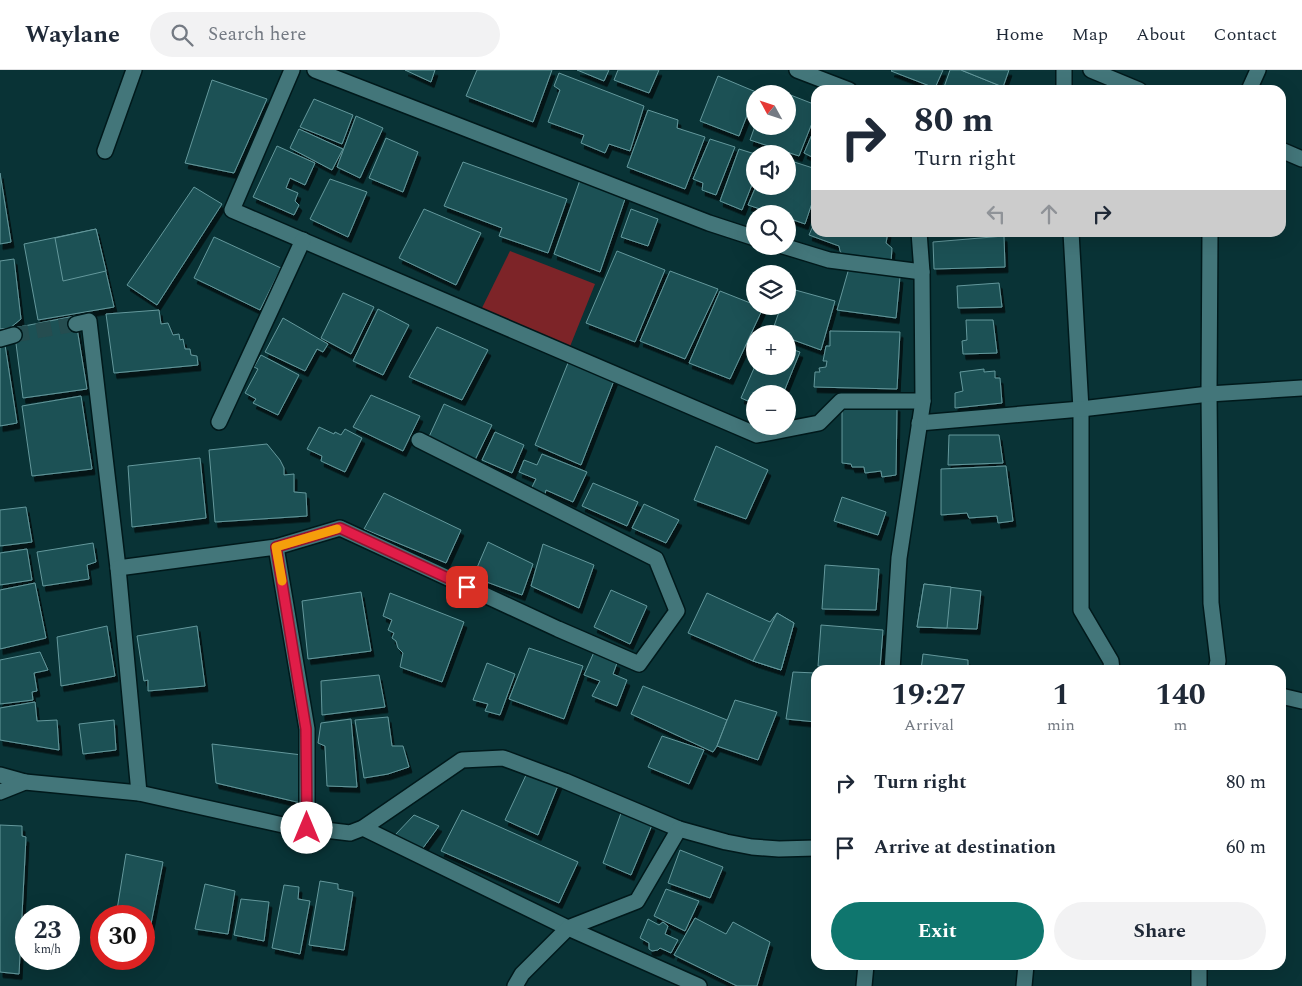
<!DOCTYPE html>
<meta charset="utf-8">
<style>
body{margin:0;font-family:Spectral,serif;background:#f2f2f3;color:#1f2937;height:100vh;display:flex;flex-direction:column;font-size:19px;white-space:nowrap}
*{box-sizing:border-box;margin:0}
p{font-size:16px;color:#747a83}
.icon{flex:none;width:28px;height:28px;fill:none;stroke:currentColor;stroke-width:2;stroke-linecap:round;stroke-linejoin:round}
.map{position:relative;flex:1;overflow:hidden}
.side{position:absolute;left:811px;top:595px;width:475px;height:305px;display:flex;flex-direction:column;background:#fff;border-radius:15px;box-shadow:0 5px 20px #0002}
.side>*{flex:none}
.top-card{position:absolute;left:811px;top:15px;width:475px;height:152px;border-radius:15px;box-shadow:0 5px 20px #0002;background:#fff;color:#1f2937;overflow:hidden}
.needle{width:32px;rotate:310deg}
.controls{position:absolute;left:746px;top:15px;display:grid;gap:10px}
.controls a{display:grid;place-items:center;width:50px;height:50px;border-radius:50%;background:#fff;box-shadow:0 5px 20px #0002;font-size:25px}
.speed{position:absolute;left:15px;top:835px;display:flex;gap:10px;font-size:25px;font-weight:700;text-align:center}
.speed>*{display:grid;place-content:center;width:65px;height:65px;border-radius:50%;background:#fff;box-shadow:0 5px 20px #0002;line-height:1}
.speed small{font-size:12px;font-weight:400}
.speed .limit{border:8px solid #d22;background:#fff;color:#111}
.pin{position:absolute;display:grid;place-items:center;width:42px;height:42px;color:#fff;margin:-21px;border-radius:10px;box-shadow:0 2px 8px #0006}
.me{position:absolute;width:55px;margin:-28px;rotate:0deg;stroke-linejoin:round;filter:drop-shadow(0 0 4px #0008)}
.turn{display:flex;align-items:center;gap:18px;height:105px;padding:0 20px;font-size:22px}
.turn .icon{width:65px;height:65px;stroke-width:2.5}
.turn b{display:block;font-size:35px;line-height:42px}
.lanes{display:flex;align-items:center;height:48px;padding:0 20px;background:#0003;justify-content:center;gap:25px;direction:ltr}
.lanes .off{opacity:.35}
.eta{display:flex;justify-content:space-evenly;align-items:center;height:85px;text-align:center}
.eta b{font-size:30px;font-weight:700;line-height:35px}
.action{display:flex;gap:10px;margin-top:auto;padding:10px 20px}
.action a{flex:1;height:58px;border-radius:30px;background:#0f766e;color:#fff;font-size:20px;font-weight:700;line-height:58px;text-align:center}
.action a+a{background:#f2f2f3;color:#1f2937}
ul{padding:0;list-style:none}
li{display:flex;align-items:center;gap:15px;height:65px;padding:0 20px}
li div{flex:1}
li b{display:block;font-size:19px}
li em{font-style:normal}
header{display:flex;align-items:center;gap:30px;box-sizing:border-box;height:70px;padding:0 25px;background:#fff;border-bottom:1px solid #e0e1e3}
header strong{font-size:24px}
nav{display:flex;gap:28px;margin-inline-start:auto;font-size:18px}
.search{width:350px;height:45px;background:#f2f2f3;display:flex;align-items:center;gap:12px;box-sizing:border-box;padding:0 18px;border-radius:28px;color:#747a83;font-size:19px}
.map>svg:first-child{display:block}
.green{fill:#7d2428}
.building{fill:#1c5155;stroke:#64989c;filter:url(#shadow)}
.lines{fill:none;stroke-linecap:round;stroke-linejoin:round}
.minor-tunnel{stroke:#254d50;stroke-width:15;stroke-dasharray:15 8;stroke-linecap:butt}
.minor-casing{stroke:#00191b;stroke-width:18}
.minor{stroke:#43767a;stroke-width:15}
.route-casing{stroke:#92132f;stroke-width:12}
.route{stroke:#e11d48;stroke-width:9}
.slow{stroke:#f59e0b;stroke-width:9}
</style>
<header>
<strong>Waylane</strong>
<div class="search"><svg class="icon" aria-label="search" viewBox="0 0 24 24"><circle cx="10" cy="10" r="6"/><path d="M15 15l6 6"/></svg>Search here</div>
<nav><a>Home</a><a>Map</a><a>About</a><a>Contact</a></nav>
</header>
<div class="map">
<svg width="1302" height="916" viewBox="0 0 1302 916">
<defs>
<filter id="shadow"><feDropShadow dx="3" dy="5.5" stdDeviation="0" flood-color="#0009"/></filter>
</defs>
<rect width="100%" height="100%" fill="#093336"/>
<!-- green -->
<polygon class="green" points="510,181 595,214 569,279 480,242"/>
<!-- building -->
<g class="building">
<polygon points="405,0 435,0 431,12"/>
<polygon points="477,0 552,0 533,52 466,26"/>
<polygon points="577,0 609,0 604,11"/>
<polygon points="618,0 659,0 649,23 614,10"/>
<polygon points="892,0 943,0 935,18 891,1"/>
<polygon points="950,0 961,0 1003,17 1002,20 943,20"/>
<polygon points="961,0 1009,0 1003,17"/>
<polygon points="559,3 644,36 630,81 609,74 605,83 581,73 584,65 548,52 560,20 554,16"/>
<polygon points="718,6 756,22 739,66 700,51"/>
<polygon points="212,10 267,29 234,103 185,93"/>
<polygon points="769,17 787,24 767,24"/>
<polygon points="788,24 816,35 816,43 799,86 750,70 755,56 788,56"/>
<polygon points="314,29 353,45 342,74 300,57"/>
<polygon points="648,40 678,50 677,58 705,67 685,119 627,97"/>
<polygon points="356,46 383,58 360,108 337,97"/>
<polygon points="816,55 816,89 804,83"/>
<polygon points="299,59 343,79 332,100 290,78"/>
<polygon points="386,68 418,82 403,122 369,108"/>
<polygon points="710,69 735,77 716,125 702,120 703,113 693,109"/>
<polygon points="277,76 315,93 305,115 290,108 286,118 298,123 295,131 299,135 294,145 253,127"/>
<polygon points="739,79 755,84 755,107 742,140 720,131"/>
<polygon points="788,90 816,99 816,121 805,154 788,148 788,144 775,144 748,135 756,116 788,116"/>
<polygon points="463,92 567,129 548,183 499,166 502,158 444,136"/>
<polygon points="0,103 11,172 0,174"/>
<polygon points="330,109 367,122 348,167 310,149"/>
<polygon points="580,110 626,126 600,202 554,184"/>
<polygon points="194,117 222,134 157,235 127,215"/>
<polygon points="424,139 481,163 456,215 399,188"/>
<polygon points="631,139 658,149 648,176 621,167"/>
<polygon points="816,149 816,162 888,162 886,173 892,178 891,192 851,185 843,186 840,181 839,176 809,165"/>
<polygon points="96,159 114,237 38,250 24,174"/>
<polygon points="96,159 106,201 63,211 55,168"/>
<polygon points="1004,166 1005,197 934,199 933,172"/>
<polygon points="214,167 281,198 260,240 194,208"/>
<polygon points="617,181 665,200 635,272 586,253"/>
<polygon points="14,189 21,249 10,258 0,259 0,191"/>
<polygon points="849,198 900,207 896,248 837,240"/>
<polygon points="670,201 718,219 685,289 640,271"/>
<polygon points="999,213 1002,237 958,238 957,216"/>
<polygon points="788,218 835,231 821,280 788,268 788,264 772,262 781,236 788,236"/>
<polygon points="720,221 763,238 730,309 689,293"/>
<polygon points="343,223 374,237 351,284 321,268"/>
<polygon points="378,239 409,255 383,305 353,291"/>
<polygon points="159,240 161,254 168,253 173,265 179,264 180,270 183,269 185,279 190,279 191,285 197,286 198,295 114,303 106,244"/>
<polygon points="75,246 87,319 23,328 14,258"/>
<polygon points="283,248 328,274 323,282 317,279 305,301 265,282"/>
<polygon points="966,250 993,250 997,283 963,284 962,271 967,270"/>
<polygon points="437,257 488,280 462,330 409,307"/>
<polygon points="830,261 900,262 897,319 814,317 815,302 820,302 819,298 826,297 827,291 823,291 826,276 830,276"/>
<polygon points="0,275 5,275 17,353 0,356"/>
<polygon points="788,278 800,282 783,324 755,324 755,334 741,328 755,296 788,296"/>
<polygon points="261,285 299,305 278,345 253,333 256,329 245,323 258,299 254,297"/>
<polygon points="570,288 615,308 581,395 535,375"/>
<polygon points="984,299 984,302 995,301 995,308 1000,308 1002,333 955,338 955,323 963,321 960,302"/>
<polygon points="371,325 420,346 403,381 353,357"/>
<polygon points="81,326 92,399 32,406 22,336"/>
<polygon points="444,334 492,355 475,390 428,369"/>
<polygon points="842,336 897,336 896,405 882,407 881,401 865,403 864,397 852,397 851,394 842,393"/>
<polygon points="319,357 334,364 335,362 341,365 345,359 362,368 345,402 321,391 322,386 307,379"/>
<polygon points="495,362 524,375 512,403 482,390"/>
<polygon points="949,365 999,365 1003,393 948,395"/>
<polygon points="267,374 280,390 284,398 284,405 294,404 294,422 306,423 307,446 215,452 209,380"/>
<polygon points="716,376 768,400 746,449 694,430"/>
<polygon points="542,384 587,402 573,432 546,420 545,424 531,419 536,409 519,402 524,390 537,395"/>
<polygon points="200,388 206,448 132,457 128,396"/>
<polygon points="1006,396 1013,451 998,453 997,446 969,448 967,443 941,445 941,399"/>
<polygon points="593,413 638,432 627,456 582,436"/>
<polygon points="384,423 461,460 446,493 364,459"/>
<polygon points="842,427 886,442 878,465 834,451"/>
<polygon points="644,434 679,450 666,473 632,458"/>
<polygon points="26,437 32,472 0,476 0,440"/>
<polygon points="488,472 533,494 522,525 473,507"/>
<polygon points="93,473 96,492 87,495 89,509 43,516 37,482"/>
<polygon points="543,474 594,495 579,538 531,516"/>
<polygon points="27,479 32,510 0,515 0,483"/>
<polygon points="825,495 879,499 876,540 822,539"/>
<polygon points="35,513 46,568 0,579 0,520"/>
<polygon points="924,514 981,521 977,559 917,557"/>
<polygon points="924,514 951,517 947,558 917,557"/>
<polygon points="611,520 647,536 630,574 594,557"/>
<polygon points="361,522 371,581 308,589 302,531"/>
<polygon points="390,523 464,552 442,612 400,597 403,583 398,578 396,571 392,568 394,563 388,560 392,550 383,546"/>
<polygon points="707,523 770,552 777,543 794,553 781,600 753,591 688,563"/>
<polygon points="777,543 794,553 781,600 753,591"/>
<polygon points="821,555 883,560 880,598 818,596"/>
<polygon points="107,556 115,606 61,616 57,567"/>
<polygon points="197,556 205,616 148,621 148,610 144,611 137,566"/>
<polygon points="529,578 583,596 564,649 509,629"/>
<polygon points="40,582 48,600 34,603 37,621 32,622 33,630 0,634 0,590"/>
<polygon points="594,582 617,593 613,604 627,610 617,636 592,626 600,611 584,605"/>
<polygon points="923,584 968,590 968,600 921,600"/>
<polygon points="487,593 515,604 500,645 485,641 488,634 473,630"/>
<polygon points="793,602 816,603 816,652 786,649"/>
<polygon points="379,605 385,637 322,645 321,611"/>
<polygon points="643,616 727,650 717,676 713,682 631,644"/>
<polygon points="735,630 777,642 758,690 717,676"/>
<polygon points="35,632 37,651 57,650 59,680 0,670 0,638"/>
<polygon points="388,647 392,676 403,676 409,697 388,704 364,708 355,650"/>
<polygon points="351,649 357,717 327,716 325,676 318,673 321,653"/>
<polygon points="114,650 116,680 83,684 79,654"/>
<polygon points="662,666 704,680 689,714 648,697"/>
<polygon points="816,672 816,710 812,710"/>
<polygon points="212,674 302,685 301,733 216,713"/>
<polygon points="527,703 559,713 538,765 505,750"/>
<polygon points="462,740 578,792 559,833 441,781"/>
<polygon points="621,743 652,755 631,805 603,793"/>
<polygon points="414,745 439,756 420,782 395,765"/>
<polygon points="0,755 22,756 22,766 26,767 19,904 0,902"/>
<polygon points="680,780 723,797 710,828 668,813"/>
<polygon points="126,784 163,792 150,859 144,858 144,846 116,846"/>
<polygon points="320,811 338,814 338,819 353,822 344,880 309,875"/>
<polygon points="205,814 235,821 228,864 195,859"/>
<polygon points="284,815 299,817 298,829 310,831 300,884 272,878"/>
<polygon points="666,819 699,831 685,861 654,846"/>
<polygon points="241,829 269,832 264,871 234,865"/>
<polygon points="695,848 726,864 733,852 770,872 757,916 737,916 674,885"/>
<polygon points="648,849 659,855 663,852 668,856 665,864 678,870 671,883 660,878 658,880 652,881 649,879 649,873 640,868"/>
</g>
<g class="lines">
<!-- minor-tunnel -->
<polyline class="minor-tunnel" points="14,265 76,254"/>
<defs>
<g id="minor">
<polyline points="292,0 232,140 757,365 819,353 841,331 923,331"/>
<polyline points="315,0 709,153 755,168"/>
<polyline points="797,0 849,20"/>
<polyline points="1064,0 1064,20"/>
<polyline points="1091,0 1139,20"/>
<polyline points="1249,20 1258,0"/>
<polyline points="1281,80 1302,89"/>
<polyline points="105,81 134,0"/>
<polyline points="1071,162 1081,339 1081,540 1111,591 1112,600"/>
<polyline points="1210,162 1209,324 1211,533 1218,591 1216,600"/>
<polyline points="783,176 829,190 922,202"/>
<polyline points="76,254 89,251 118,498 139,723"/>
<polyline points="0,269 14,265"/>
<polyline points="219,352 303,170"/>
<polyline points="919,353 1081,339 1209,324 1302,318"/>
<polyline points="276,477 307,659 307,758"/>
<polyline points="118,498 276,477 340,458 558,559 639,594 677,541 656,489 419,370"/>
<polyline points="892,600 899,488 923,331 922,202 919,162"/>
<polyline points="1281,626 1302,631"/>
<polyline points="0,705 25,712"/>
<polyline points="0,722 25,712 139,723 283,755 350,763 363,758 462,690 503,688 565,711 679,759 726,772 752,777 779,779 816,778"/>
<polyline points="363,758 568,858 699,916"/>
<polyline points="515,916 522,904 568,858 637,831 679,759"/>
<polyline points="864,916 866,895"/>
<polyline points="1024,916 1026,895"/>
<polyline points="1199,916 1199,895"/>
</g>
</defs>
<!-- minor casing -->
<use href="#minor" class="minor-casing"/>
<!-- minor -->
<use href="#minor" class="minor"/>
</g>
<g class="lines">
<defs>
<polyline id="route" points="307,758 306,659 276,477 340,458 467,517"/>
</defs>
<!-- route casing -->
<use href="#route" class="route-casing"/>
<!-- route -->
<use href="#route" class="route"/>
<!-- slow -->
<polyline class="slow" points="282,511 276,477 337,459"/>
</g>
</svg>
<div class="controls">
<a><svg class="needle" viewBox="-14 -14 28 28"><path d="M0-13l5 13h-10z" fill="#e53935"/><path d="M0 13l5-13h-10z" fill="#747a83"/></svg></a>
<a><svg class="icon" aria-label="sound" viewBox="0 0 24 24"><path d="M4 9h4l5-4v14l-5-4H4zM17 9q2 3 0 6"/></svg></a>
<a><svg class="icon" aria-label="search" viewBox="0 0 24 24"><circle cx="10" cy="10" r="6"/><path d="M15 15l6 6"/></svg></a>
<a><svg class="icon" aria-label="layers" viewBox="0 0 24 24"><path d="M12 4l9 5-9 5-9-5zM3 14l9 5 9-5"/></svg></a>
<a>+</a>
<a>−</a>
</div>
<div class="speed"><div>23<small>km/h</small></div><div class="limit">30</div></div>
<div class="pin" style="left:467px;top:517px;background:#d93025"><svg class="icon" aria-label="arrive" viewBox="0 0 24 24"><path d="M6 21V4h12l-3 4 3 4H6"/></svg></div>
<svg class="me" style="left:307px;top:758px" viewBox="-20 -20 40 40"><circle r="19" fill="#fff"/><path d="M0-13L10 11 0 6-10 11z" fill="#e11d48"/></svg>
<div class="top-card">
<div class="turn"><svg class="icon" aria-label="right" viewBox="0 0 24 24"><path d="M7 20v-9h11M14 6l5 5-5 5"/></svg><div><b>80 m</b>Turn right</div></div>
<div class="lanes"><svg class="icon off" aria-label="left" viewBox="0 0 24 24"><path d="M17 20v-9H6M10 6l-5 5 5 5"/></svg><svg class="icon off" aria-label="ahead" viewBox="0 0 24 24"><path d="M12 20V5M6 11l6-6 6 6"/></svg><svg class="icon" aria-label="right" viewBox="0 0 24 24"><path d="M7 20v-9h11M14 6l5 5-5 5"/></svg></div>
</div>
<section class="side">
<div class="eta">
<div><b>19:27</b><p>Arrival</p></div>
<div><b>1</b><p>min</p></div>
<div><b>140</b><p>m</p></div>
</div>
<ul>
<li><svg class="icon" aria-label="right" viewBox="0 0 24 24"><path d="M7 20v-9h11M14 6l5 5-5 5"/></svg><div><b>Turn right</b></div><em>80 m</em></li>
<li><svg class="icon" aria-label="arrive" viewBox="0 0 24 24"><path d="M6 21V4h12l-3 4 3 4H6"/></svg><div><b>Arrive at destination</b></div><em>60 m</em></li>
</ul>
<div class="action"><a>Exit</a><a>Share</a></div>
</section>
</div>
